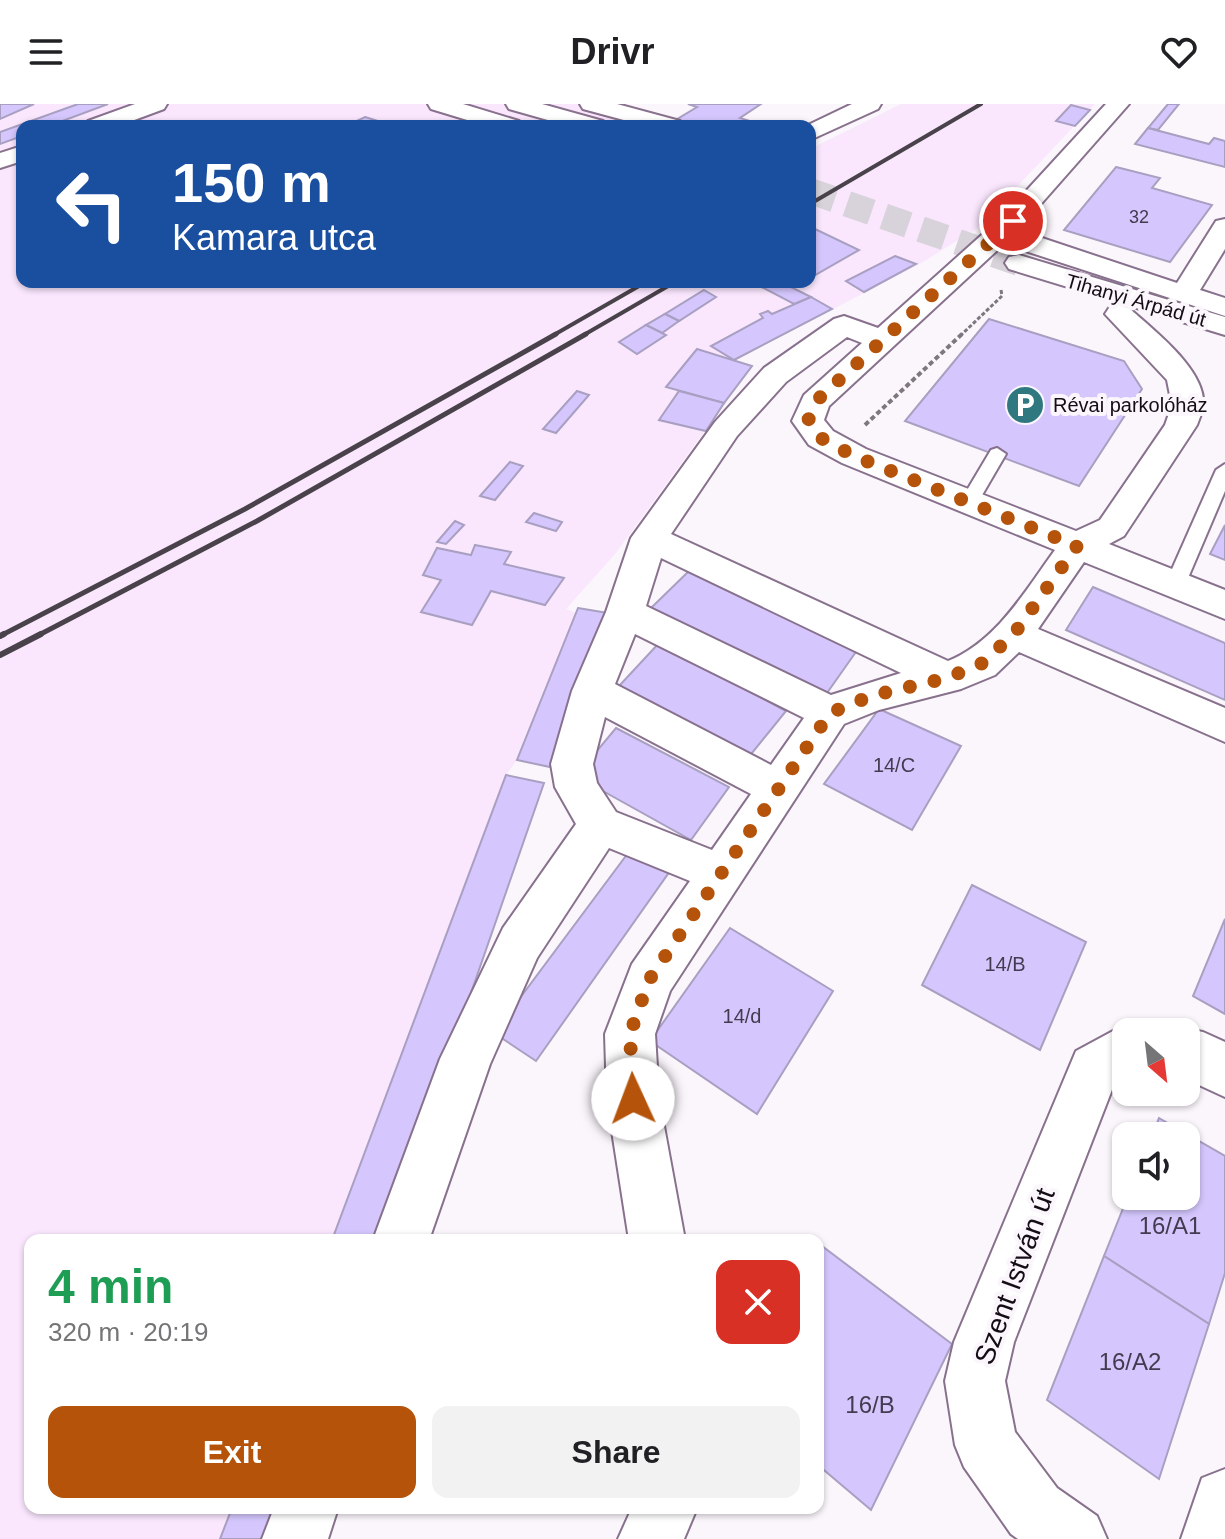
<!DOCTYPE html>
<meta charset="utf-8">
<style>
body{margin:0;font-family:Arial,sans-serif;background:#f2f2f2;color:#202124;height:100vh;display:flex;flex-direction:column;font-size:30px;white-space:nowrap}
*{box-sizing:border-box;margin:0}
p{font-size:26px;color:#757577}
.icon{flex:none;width:44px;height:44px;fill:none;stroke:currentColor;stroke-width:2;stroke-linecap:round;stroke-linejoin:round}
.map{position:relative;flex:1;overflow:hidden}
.drawer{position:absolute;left:24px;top:1130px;width:800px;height:280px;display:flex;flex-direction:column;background:#fff;border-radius:16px;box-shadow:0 2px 6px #0004}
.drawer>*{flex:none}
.guide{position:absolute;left:16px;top:16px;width:800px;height:168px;border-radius:16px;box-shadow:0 2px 6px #0004;background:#1a4fa0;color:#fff;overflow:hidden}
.needle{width:52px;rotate:152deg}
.fabs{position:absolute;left:1112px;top:914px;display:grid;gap:16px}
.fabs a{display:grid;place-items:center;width:88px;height:88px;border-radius:16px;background:#fff;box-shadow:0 2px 6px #0004;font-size:40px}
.pin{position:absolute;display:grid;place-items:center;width:68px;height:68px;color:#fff;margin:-34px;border:4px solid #fff;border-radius:50%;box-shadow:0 2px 8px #0007}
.me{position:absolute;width:88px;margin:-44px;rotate:358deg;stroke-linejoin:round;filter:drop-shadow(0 0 6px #0008)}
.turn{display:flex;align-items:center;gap:28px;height:168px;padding:0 24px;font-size:36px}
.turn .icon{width:104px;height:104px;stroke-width:2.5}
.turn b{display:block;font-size:56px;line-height:68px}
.round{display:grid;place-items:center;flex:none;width:84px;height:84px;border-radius:16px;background:#f2f2f2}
.overview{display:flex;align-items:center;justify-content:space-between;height:136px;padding:0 24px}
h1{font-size:48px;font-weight:700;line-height:60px;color:#1e9e55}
.action{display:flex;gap:16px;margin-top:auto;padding:16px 24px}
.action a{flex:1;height:92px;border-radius:16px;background:#b45309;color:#fff;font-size:32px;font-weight:700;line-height:92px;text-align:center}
.action a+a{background:#f2f2f2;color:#202124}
header{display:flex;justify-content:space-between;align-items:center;height:104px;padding:0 24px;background:#fff;font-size:36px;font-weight:700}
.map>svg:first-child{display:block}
.built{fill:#fae7fe}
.building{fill:#d5c7fd;stroke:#a89fc1;stroke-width:2}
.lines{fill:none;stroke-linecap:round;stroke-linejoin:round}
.secondary-tunnel{stroke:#d8d3da;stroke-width:26;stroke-dasharray:26 13;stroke-linecap:butt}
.lane-casing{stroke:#88718d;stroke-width:4}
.street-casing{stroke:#88718d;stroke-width:4}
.secondary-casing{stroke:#88718d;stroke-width:4}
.path-far1{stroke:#7e777f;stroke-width:3;stroke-dasharray:4 2;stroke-linecap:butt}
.path{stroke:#7e777f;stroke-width:4;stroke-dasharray:5 3;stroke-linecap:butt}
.lane{fill:#fff;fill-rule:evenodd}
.street{fill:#fff;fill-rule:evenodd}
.secondary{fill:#fff;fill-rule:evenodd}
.rail-far2{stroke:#4a424b;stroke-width:4}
.rail-far1{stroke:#4a424b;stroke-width:5}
.rail{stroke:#4a424b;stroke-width:6}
.route{stroke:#b45309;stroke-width:14;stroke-dasharray:0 25.2}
.labels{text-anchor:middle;stroke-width:8;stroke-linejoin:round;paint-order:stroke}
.far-number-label{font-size:18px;fill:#453b50}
.far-street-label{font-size:20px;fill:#150c16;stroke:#fbf6fc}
.far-poi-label{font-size:20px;fill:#150c16;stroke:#fbf6fc;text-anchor:start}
.number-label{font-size:20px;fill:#453b50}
.near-number-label{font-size:24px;fill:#453b50}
.near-street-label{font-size:28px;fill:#150c16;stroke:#fbf6fc}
</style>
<header><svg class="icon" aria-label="menu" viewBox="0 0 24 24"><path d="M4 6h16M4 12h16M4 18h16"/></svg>Drivr<svg class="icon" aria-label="heart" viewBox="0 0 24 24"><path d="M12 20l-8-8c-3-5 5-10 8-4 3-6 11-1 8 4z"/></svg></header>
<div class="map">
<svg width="1225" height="1435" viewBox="0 0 1225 1435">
<rect width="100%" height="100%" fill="#fbf6fc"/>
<!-- built -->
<polygon class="built" points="0,0 581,0 657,22 22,22 22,178 810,178 810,45 901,0 1095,0 978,124 918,161 735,256 752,262 616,449 566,505 576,509 517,656 506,671 385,1136 30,1136 30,1404 293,1404 282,1435 0,1435"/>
<!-- building -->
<g class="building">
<polygon points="0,0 34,0 0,15"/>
<polygon points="78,0 108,0 49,22 22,22 22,32 0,40 0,28"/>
<polygon points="688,0 761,0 740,14 750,17 743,22 689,22 674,17 697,3"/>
<polygon points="1168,0 1179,0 1158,26 1148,24"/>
<polygon points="1071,1 1090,6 1075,22 1056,17"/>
<polygon points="365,13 394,22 346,22"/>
<polygon points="1148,24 1209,40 1214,34 1225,37 1225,63 1135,40"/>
<polygon points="1116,63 1160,74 1152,84 1212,101 1170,158 1064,126"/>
<polygon points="815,125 859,146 810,174 810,127"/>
<polygon points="895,152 916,160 864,188 846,177"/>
<polygon points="752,178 781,178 811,193 794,200"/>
<polygon points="704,186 716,193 679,217 665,210"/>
<polygon points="811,193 832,205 734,256 711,242 763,214 760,210 768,207 772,210"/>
<polygon points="665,210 679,217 662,229 646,221"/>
<polygon points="989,215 1124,257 1142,285 1079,382 905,317"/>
<polygon points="646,221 666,231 637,250 619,238"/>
<polygon points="697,245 752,262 724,299 666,283"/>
<polygon points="577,287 589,291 556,329 543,325"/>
<polygon points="679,287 724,299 706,327 659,316"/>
<polygon points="510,358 523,362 495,396 480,392"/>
<polygon points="534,409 562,418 556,427 526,418"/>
<polygon points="455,417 464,421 446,440 437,438"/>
<polygon points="1225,421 1225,456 1210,450"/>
<polygon points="475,441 511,448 504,460 564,474 545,501 491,487 472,521 421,508 441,476 423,471 437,444 471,451"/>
<polygon points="689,467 858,545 827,589 651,504"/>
<polygon points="1093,483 1225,539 1225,596 1066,526"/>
<polygon points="578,504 608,509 550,663 517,656"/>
<polygon points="659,539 786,607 748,654 619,582"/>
<polygon points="879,605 961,642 912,726 824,680"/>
<polygon points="616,624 729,683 691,736 576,672"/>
<polygon points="506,671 544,679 385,1136 332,1136"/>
<polygon points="631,745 670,767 536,957 494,929"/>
<polygon points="972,781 1086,838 1040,946 922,881"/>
<polygon points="1225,815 1225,910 1193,892"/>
<polygon points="730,824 833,887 757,1010 650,937"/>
<polygon points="1159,1014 1225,1052 1225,1169 1209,1220 1104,1152 1128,1092 1186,1092 1186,1032 1152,1032"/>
<polygon points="818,1139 952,1240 871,1406 818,1361"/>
<polygon points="1104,1152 1209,1220 1159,1375 1047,1296"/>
<polygon points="232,1404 293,1404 282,1435 220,1435"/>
</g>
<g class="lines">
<!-- secondary-tunnel -->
<polyline class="secondary-tunnel" points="810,87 1019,159"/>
<defs>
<g id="lane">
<polygon points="997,344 1006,350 978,398 976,402 962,402 960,398 991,346"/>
<polygon points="1225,360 1225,387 1185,481 1182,486 1168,486 1165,481 1216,366"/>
</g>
<g id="street">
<polygon points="428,0 463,0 519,17 523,22 487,22 431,5"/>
<polygon points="580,0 617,0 680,17 684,22 646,22 583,5"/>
<polygon points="852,0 881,0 878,5 810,36 810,22 806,22"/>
<path d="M1106,0H1129L1018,126L1177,179L1216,117L1225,115V145L1200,186L1225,194V212L1004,140L829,302L824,316L833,327L866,345L1076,427L1100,416L1165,321L1172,301L1167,276L1105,210L1109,204L1119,201L1129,204C1153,226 1208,267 1203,303C1202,309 1199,315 1197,321L1124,432L1109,440L1225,486V515L1084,458L1038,525L1225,604V638L1019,548L995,571L961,585L879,606L844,620L670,887L655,930L659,995L685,1136H629L607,995L605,930L632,860L690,777L609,744L537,854L490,960L429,1136H373L440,955L503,824L576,720L555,683L551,660L572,587L606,508L631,434L715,318L764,264L834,215L844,212L878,224L1004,111ZM847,233L862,239L804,291L792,317L809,341L842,359L1055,446C1025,487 997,537 948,557L671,430L737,332L786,278ZM661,454L901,569L831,591L646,502ZM635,530L804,614L771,661L615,580ZM605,613L751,690L712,746L616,708L597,679L593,660Z"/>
<polygon points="1126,920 1144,928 1126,928 1126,974 1113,983 1014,1238 1005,1277 1015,1328 1057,1384 1097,1412 1107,1435 1018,1435 1011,1430 964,1363 955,1341 945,1277 954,1238 1076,947"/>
<polygon points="1186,925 1203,928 1225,938 1225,993 1186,975 1186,928 1179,928"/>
<polygon points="1225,1365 1225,1435 1181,1435 1202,1374"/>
<polygon points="274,1404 338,1404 328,1435 262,1435"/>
<polygon points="632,1404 697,1404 684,1435 618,1435"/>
</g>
<g id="secondary">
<polygon points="135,0 167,0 164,5 118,22 84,22 88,17"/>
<polygon points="506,0 542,0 603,17 607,22 569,22 509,5"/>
<polygon points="22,42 22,57 0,64 0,49"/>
<polygon points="1019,151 1225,213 1225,231 1009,165 1005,159 1009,153"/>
</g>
</defs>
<!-- lane casing -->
<use href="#lane" class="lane-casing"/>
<!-- street casing -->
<use href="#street" class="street-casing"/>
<!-- secondary casing -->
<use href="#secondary" class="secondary-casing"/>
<!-- path-far1 -->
<polyline class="path-far1" points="960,232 1002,192 1001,186"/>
<!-- path -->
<polyline class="path" points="865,321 962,230"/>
<!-- lane -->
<use href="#lane" class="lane"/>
<!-- street -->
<use href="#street" class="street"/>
<!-- secondary -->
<use href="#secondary" class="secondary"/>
<!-- rail-far2 -->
<g class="rail-far2">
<polyline points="810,100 981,0"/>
<polyline points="552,232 646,178"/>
<polyline points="582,232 675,178"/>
</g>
<!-- rail-far1 -->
<g class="rail-far1">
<polyline points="0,532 245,405 556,230"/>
<polyline points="37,532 257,417 586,230"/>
</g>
<!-- rail -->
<g class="rail">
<polyline points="0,532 4,530"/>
<polyline points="0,551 41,530"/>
</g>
</g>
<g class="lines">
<!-- route -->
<polyline class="route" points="633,995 630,930 649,876 830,609 871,592 947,574 981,560 1014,530 1077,442 854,352 821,334 808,317 815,298 1013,117"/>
</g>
<!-- icons -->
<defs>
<symbol id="parking-disc" viewBox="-11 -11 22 22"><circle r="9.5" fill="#2f787f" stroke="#fbf6fc"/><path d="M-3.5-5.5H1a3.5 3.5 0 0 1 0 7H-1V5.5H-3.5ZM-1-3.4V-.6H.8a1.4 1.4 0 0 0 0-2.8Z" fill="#fff"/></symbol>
</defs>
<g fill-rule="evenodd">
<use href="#parking-disc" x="1003" y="279" width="44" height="44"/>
</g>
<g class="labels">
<!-- far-number labels -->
<g class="far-number-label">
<text x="1139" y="119">32</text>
</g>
<!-- far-street labels -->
<g class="far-street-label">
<text transform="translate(1136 196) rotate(16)" y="7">Tihanyi Árpád út</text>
</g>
<!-- far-poi labels -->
<g class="far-poi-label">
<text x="1053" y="308">Révai parkolóház</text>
</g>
<!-- number labels -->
<g class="number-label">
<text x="894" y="668">14/C</text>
<text x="1005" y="867">14/B</text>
<text x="742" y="919">14/d</text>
</g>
<!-- near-number labels -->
<g class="near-number-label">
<text x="1170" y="1130">16/A1</text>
<text x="1130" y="1266">16/A2</text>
<text x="870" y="1309">16/B</text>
</g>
<!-- near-street labels -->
<g class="near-street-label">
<text transform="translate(1014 1172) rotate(-70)" y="10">Szent István út</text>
</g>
</g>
</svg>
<div class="fabs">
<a><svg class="needle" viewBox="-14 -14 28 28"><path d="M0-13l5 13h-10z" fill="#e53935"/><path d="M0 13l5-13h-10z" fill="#757577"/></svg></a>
<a><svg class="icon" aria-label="sound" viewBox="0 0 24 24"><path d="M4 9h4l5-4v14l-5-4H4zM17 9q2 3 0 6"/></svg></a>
</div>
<div class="pin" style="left:1013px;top:117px;background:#d93025"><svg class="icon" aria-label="arrive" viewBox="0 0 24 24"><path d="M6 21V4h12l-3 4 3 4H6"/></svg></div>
<svg class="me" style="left:633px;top:995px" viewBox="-20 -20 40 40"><circle r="19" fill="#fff"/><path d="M0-13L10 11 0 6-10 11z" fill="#b45309"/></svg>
<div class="guide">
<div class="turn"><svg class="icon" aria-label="left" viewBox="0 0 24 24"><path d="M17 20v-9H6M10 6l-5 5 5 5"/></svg><div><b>150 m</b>Kamara utca</div></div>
</div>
<section class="drawer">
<div class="overview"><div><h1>4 min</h1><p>320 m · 20:19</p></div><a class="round" style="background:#d93025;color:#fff"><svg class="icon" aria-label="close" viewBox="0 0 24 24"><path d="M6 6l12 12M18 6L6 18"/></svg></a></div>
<div class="action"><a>Exit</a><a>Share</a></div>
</section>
</div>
